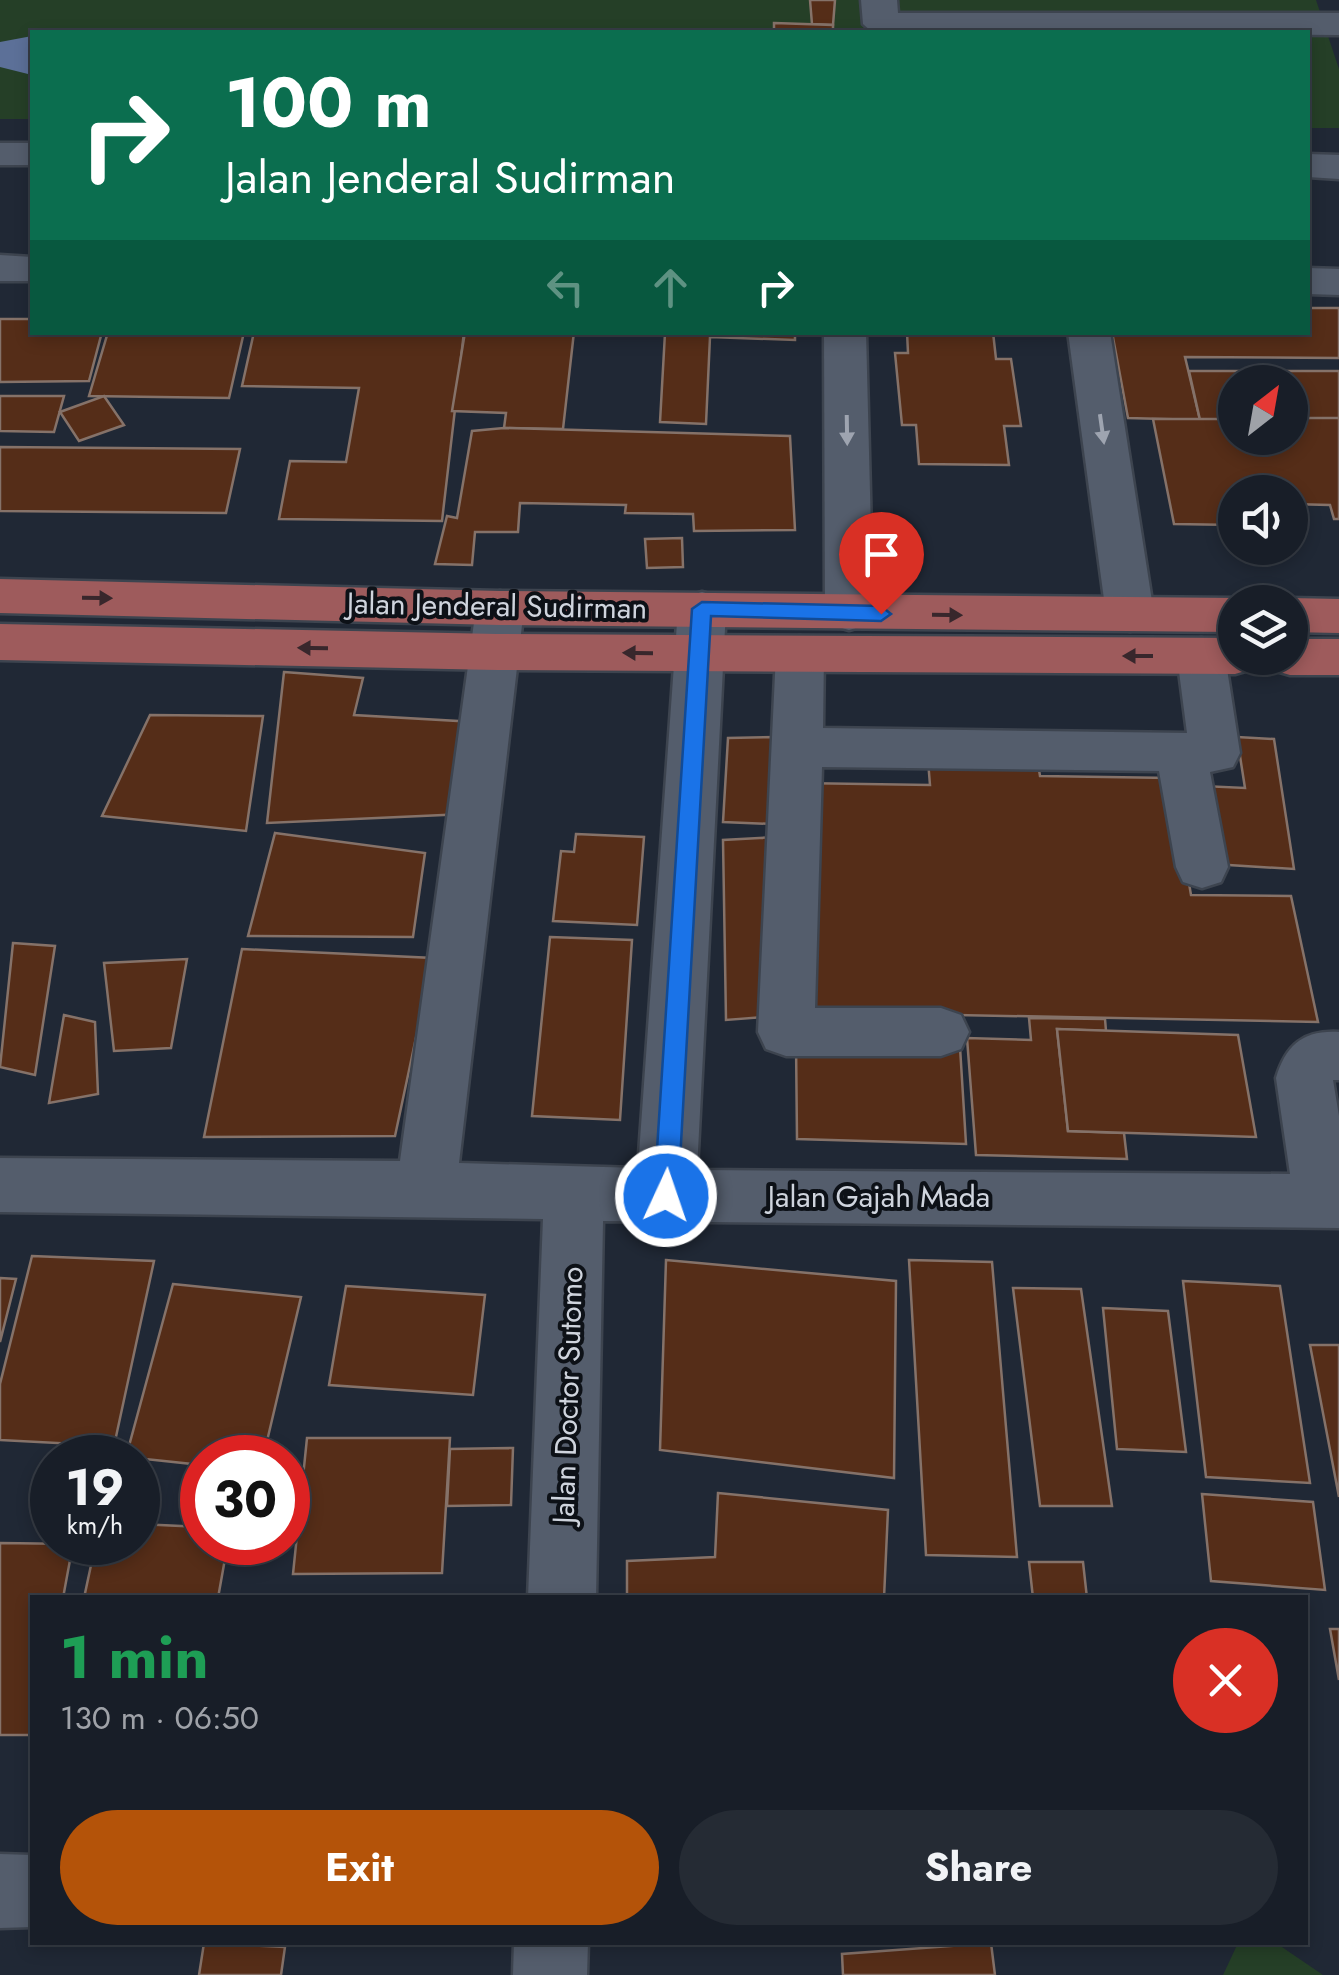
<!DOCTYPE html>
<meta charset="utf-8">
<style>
body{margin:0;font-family:Jost,sans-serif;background:#252b34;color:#f1f3f6;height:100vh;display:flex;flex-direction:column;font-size:38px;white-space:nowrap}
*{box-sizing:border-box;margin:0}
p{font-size:32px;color:#9fa2a8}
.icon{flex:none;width:55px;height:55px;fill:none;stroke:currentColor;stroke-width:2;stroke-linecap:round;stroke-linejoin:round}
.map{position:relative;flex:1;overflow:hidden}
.drawer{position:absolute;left:30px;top:1595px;width:1278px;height:350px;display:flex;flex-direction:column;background:#181e28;border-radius:0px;box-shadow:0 5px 15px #0003,0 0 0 2px #363c45}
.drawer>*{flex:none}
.guide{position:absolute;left:30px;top:30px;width:1280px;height:305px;border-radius:0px;box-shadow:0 5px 15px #0003,0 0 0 2px #363c45;background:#0b6e4f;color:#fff;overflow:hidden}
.needle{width:65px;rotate:31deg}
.buttons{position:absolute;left:1218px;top:365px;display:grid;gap:20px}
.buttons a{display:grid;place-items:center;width:90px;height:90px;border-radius:50%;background:#181e28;box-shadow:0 5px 15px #0003,0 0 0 2px #363c45;font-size:50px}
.speed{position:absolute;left:30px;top:1435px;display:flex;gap:20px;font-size:50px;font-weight:700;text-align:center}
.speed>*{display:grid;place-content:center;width:130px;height:130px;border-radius:50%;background:#181e28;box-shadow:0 5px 15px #0003,0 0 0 2px #363c45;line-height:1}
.speed small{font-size:25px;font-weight:400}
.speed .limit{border:15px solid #d22;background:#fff;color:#111}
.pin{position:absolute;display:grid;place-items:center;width:85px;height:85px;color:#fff;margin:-102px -42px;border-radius:50% 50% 50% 0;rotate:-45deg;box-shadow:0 0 10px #0007}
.pin .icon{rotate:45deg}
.me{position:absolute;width:110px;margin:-55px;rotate:3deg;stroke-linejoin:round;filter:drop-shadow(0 0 8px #0008)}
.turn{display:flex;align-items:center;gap:35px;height:210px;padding:0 30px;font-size:45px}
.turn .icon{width:130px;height:130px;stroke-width:2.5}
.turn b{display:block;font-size:70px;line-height:85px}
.lanes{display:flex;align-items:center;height:95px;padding:0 30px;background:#0003;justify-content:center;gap:50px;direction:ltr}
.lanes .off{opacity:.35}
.round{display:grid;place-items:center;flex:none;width:105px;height:105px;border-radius:52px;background:#252b34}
.summary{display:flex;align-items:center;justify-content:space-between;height:170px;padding:0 30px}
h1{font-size:60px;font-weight:700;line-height:75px;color:#1e9e55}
.primary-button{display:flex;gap:20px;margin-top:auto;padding:20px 30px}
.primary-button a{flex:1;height:115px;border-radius:60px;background:#b45309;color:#fff;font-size:40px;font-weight:700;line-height:115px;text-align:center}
.primary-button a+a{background:#252b34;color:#f1f3f6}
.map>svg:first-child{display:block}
.green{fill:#253f27}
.water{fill:#5c7098}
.building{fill:#552d18;stroke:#857269;stroke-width:2.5}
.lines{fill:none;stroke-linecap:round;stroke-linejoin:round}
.minor-casing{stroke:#3d444f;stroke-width:5}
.major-casing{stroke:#3d444f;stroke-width:5}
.minor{fill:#545d6c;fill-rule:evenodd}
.major{fill:#9e5b5c;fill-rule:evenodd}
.oneway{fill:#9ea4b0}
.oneway2{fill:#38272c}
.route{fill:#1a73e8;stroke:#114b97;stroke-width:2.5}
.labels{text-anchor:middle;stroke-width:8;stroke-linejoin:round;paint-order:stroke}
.street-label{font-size:30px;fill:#cfd4dd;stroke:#0d1117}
</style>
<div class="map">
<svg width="1339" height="1975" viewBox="0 0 1339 1975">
<rect width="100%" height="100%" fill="#202835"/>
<!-- green -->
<g class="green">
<polygon points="0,0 1316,0 1339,69 1339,128 1308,128 1308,32 32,32 32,119 0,119"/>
<polygon points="1238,1943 1276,1943 1323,1975 1223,1975"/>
</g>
<!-- water -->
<polygon class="water" points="32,36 32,75 0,67 0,42"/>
<!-- building -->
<g class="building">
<polygon points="810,0 835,0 833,25 812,24"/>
<polygon points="774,23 833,25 833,32 774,32"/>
<polygon points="1308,308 1339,308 1339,358 1185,357 1200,420 1128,418 1112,332 1308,332"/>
<polygon points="0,319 32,319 32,332 102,332 89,381 0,382"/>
<polygon points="108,332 244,332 229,398 89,396"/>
<polygon points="254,332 464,332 442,521 279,519 290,461 346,462 359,388 242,386"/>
<polygon points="465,332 574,332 563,429 504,428 506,413 452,411"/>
<polygon points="659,332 795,332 795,340 710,337 706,424 660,422 665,333"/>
<polygon points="907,332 993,332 996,359 1011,359 1021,426 1004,426 1009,465 919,464 916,425 902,425 895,353 908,353"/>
<polygon points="1189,371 1339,371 1339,421 1290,421 1290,382 1235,382 1235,420 1200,420"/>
<polygon points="0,396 64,396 54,432 0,431"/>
<polygon points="104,396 124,425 79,441 60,412"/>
<polygon points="1290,418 1339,418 1339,519 1334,519 1330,505 1290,504 1290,492 1235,492 1235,525 1174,524 1153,419 1235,419 1235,438 1290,438"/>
<polygon points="504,428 790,436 795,530 694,531 693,514 625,513 626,505 520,503 518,532 475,532 472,565 435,564 447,516 457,518 472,431"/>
<polygon points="0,447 240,449 226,513 0,511"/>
<polygon points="682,538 683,567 647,568 645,539"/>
<polygon points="284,672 363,678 354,715 475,722 465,814 267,823"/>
<polygon points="150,715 263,716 246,831 102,816"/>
<polygon points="926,736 1034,738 1040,776 1171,778 1191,895 1291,896 1318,1022 806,1012 799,783 930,785"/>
<polygon points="776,737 773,824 723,822 728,738"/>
<polygon points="1237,737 1274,739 1294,869 1213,864 1203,786 1245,788"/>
<polygon points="275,833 425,853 413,937 248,936"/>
<polygon points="576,834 644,837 637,925 553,921 561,851 574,852"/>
<polygon points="777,837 765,1017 726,1020 723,840"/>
<polygon points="550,937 632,940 620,1120 532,1116"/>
<polygon points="13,943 55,946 35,1075 0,1067"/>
<polygon points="242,949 433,958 395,1136 204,1137"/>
<polygon points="187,959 171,1048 114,1051 104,963"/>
<polygon points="64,1015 95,1022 98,1094 49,1103"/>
<polygon points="1029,1018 1105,1019 1106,1031 1057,1029 1068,1131 1124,1133 1127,1159 976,1155 967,1038 1031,1040"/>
<polygon points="1057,1029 1238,1035 1256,1137 1068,1131"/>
<polygon points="796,1042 960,1047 966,1144 797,1139"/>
<polygon points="32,1256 154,1261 114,1446 0,1440 0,1384"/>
<polygon points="666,1260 896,1281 894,1478 660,1450"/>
<polygon points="909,1260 992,1262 1017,1557 926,1555"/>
<polygon points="0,1278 16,1279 0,1342"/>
<polygon points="1183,1281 1280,1286 1310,1483 1206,1477"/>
<polygon points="173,1284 301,1297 263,1458 202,1458 202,1465 126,1457"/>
<polygon points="346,1286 485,1295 473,1395 329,1385"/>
<polygon points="1013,1288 1081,1289 1112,1506 1040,1506"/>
<polygon points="1103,1308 1168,1311 1186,1452 1117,1449"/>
<polygon points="1310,1345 1339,1345 1339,1497"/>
<polygon points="307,1438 450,1438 442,1573 293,1574"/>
<polygon points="513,1448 511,1505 447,1506 450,1449"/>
<polygon points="718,1493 888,1510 884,1598 627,1598 627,1561 715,1557"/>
<polygon points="1202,1494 1313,1502 1325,1590 1211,1581"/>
<polygon points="138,1524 202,1527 202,1542 228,1542 218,1598 84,1598 96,1542 138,1542"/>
<polygon points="0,1543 73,1544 63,1598 32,1598 32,1735 0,1735"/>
<polygon points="1029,1562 1083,1562 1087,1598 1033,1598"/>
<polygon points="1330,1629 1339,1629 1339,1680"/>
<polygon points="204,1943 285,1947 281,1975 199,1975"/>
<polygon points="991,1943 995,1975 843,1975 842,1954"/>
</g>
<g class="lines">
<defs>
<g id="minor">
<polygon points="861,0 897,0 898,13 1339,13 1339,35 872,32 863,24"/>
<rect x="0" y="143" width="32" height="22"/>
<polygon points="1308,154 1339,155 1339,179 1308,177"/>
<polygon points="0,255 32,257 32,281 0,281"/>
<polygon points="1308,268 1339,269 1339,295 1308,294"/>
<polygon points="824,332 866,332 873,613 866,625 849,630 832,625 825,613"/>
<polygon points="1068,332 1110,332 1154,614 1147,626 1130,631 1113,626 1106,614"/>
<path d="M500,591L517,596L524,608L459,1163L638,1168L678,609L685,597L702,592L719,597L726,609L697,1170L1290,1174L1276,1078C1286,1045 1303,1030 1339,1032V1080H1333L1339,1116V1228L603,1221L596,1598H528L543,1219L0,1212V1158L400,1161L476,608L483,596Z"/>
<polygon points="800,636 817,641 824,654 823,728 1187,733 1177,656 1184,643 1201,638 1218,643 1225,656 1240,753 1233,767 1210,772 1228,867 1221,882 1202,888 1183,882 1176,867 1159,771 822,767 815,1008 941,1008 961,1015 969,1032 961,1049 941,1056 786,1056 766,1049 758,1032 776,654 783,641"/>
<polygon points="0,1854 32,1855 32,1927 0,1928"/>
<polygon points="514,1942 588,1942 587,1975 513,1975"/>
</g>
<g id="major">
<polygon points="0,579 500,591 1235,598 1251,602 1235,602 1235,632 500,625 0,613"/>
<polygon points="1290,598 1339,599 1339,633 1290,632 1290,602 1274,602"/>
<polygon points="0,624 497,634 1235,638 1235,658 1258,658 1252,669 1235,674 497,670 0,660"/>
<polygon points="1290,639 1339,639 1339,675 1290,675 1273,670 1266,658 1290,658"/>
</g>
</defs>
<!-- minor casing -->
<use href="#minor" class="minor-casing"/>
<!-- major casing -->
<use href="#major" class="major-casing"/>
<!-- minor -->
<use href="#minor" class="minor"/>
<!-- major -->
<use href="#major" class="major"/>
</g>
<!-- one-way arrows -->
<defs><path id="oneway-solid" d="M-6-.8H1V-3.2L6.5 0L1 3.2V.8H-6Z" transform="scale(2.5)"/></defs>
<g class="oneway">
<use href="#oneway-solid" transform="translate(1102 429) rotate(82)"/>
<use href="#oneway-solid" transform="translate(847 430) rotate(89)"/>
</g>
<g class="oneway2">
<use href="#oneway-solid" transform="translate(97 598) rotate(1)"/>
<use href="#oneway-solid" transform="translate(947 615) rotate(1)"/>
<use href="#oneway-solid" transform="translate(313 648) rotate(-179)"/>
<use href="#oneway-solid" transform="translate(638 653) rotate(-179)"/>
<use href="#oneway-solid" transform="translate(1138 656) rotate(-180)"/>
</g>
<!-- route -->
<polygon class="route" points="702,602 881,606 891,614 881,621 711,616 678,1196 675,1204 666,1207 657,1204 654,1196 692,609"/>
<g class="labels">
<!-- street labels -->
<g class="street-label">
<text transform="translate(497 606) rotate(1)" y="10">Jalan Jenderal Sudirman</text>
<text x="879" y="1207">Jalan Gajah Mada</text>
<text transform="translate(568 1395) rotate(-88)" y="10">Jalan Doctor Sutomo</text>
</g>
</g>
</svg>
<div class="buttons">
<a><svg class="needle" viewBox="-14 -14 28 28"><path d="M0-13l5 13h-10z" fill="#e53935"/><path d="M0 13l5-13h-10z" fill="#9fa2a8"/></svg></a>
<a><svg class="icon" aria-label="sound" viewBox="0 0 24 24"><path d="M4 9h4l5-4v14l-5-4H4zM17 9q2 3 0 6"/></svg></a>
<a><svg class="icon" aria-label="layers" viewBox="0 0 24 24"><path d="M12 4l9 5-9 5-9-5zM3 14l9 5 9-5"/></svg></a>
</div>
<div class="speed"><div>19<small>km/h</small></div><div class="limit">30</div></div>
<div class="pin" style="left:881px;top:614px;background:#d93025"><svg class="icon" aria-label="arrive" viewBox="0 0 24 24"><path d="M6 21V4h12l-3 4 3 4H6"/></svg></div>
<svg class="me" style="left:666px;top:1196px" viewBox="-20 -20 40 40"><circle r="17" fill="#1a73e8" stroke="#fff" stroke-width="3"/><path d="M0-11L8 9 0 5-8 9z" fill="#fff"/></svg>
<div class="guide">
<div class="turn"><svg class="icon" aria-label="right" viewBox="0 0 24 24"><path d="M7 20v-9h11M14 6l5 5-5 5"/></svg><div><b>100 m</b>Jalan Jenderal Sudirman</div></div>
<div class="lanes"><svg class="icon off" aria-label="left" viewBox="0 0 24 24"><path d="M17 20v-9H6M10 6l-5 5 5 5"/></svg><svg class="icon off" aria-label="ahead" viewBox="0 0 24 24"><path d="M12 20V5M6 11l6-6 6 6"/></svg><svg class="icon" aria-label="right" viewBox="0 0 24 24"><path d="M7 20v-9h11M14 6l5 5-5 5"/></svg></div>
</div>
<section class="drawer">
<div class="summary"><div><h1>1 min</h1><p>130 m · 06:50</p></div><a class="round" style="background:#d93025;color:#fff"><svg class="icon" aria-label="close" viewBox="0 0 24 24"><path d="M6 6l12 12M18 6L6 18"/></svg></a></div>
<div class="primary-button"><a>Exit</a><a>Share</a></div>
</section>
</div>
